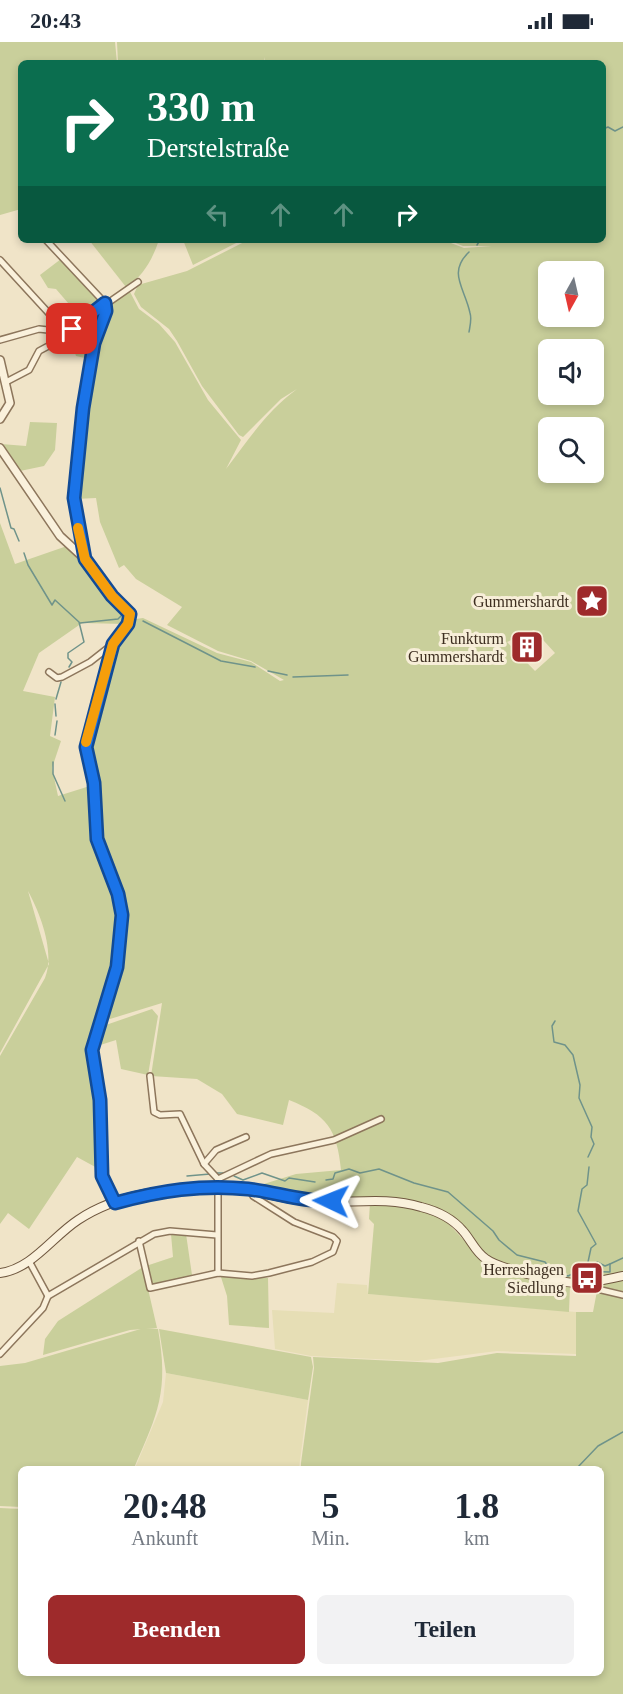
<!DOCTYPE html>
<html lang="de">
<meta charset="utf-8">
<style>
body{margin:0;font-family:Georgia,serif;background:#f2f2f3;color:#1f2937;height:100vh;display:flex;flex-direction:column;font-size:22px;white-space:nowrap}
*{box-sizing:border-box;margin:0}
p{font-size:20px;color:#747a83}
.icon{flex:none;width:33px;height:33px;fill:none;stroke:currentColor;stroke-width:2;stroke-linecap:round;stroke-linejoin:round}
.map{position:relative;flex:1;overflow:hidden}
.drawer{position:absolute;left:18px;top:1424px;width:586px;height:210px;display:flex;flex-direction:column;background:#fff;border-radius:9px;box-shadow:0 3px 9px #0003}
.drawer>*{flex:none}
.top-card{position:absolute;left:18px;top:18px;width:588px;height:183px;border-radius:9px;box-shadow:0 3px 9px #0003;background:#0b6e4f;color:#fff;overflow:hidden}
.needle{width:39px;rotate:188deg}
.fabs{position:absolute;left:538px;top:219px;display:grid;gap:12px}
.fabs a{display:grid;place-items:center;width:66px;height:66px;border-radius:9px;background:#fff;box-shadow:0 3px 9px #0003;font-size:30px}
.pin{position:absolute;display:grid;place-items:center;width:51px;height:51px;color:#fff;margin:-26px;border-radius:12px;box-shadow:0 3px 9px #0006}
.me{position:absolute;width:66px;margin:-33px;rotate:272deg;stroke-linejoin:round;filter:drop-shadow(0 0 4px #0008)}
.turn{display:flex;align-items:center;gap:21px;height:126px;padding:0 30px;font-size:27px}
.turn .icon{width:78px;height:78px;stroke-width:2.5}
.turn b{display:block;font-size:42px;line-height:51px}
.lanes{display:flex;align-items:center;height:57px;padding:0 30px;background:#0003;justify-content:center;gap:30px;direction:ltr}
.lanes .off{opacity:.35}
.eta{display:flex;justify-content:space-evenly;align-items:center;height:102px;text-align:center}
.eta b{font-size:36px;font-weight:700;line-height:42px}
.action{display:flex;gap:12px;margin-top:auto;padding:12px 30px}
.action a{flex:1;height:69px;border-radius:9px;background:#9e2a2b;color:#fff;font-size:24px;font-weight:700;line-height:69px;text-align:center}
.action a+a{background:#f2f2f3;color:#1f2937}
.status{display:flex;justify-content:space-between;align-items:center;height:42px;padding:0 30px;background:#fff;direction:ltr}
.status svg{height:16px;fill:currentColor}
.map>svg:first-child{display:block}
.farmland{fill:#e6deb5}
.green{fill:#c9cf9b;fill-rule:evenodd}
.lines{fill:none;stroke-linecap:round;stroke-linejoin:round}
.stream{stroke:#6f938a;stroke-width:1.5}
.minor-casing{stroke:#8d765c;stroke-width:8}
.tertiary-casing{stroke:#8d765c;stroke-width:10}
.secondary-casing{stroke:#6f573f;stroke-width:10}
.minor{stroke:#faf1dc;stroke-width:5}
.tertiary{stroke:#faf1dc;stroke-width:7}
.secondary{stroke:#faf1dc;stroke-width:8}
.route-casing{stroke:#114b97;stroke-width:15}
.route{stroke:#1a73e8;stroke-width:10}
.slow{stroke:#f59e0b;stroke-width:10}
.labels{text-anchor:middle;stroke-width:6;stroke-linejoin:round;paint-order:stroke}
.poi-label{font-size:16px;fill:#3d2e20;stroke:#f7eed8;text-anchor:end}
</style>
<div class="status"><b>20:43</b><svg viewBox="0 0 49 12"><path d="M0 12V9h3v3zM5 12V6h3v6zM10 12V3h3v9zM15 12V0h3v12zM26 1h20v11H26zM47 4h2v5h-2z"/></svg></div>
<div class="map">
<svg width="623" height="1652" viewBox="0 0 623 1652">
<rect width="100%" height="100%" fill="#f0e4c8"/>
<!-- farmland -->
<g class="farmland">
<polygon points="337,1241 367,1243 368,1252 576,1270 576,1312 497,1309 418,1319 311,1314 275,1307 272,1268 334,1271"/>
<polygon points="166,1331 308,1358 299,1426 135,1426 163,1360"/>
</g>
<!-- green -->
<g class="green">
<polygon points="0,0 115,0 117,21 21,21 21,167 0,173"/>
<path d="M117,0H623V1232L573,1239L504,1222L486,1214L463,1186L419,1162L306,1156L254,1145L296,1132L341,1128C337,1087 327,1073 289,1058L283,1083L237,1072L222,1052L197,1037L151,1034L162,961L110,977L106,973L124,901L125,871L102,810L97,745L89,711L117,598L136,577L143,576L217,611L251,620L280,639L284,638L251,619L218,609L167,583L182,565L136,537L124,523L119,526L100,480L96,456L75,457L76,431L95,301L109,269L107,261L129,248L139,267L159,282L175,300L208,358L241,398L226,427C249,397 266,370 297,347L281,357L243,395L239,393L202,344L177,299L169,287L141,265L134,252L138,243L187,229L248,198H443L464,206L492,204H463L448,198H603V21H264L265,15L263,21H118ZM549,230H594V274H549ZM549,308H594V352H549ZM549,386H594V430H549ZM534,588L555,611L535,629L507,600Z"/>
<path d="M89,198H159C153,216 143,235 126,245Z"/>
<polygon points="183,198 242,198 193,223"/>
<polygon points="61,217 102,261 81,276 56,247 48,246 40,233"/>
<polygon points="102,267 105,269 97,284 89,317 76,314 69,292"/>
<polygon points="30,380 57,381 55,408 44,424 20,429 1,402 26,404"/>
<path d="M0,481L15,522L67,504L126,569L128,575L125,582L82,581L39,611L23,649L55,655L50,694L61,699L52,726L58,754L93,743L95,797L117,857L120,876L115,924L90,1007L98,1064L99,1127L77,1115L29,1187L8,1171L0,1182V1014L45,936C55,910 41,873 28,849L49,922L0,1011Z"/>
<polygon points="152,967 158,974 148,1033 121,1027 116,998 94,1005 103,984"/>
<polygon points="370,1161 417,1167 444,1177 477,1212 570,1244 569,1270 368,1252 374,1182 369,1177"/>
<polygon points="171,1192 186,1192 192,1233 151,1244 146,1224 173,1215"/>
<polygon points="143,1225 157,1286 130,1288 43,1313 45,1297 58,1279"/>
<polygon points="220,1232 268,1236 269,1286 229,1283 227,1254"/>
<polygon points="623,1236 623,1652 0,1652 0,1466 21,1467 21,1630 602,1630 602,1426 301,1426 301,1421 314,1326 313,1315 438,1321 497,1311 576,1314 576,1270 593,1270 597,1249 589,1243"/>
<path d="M144,1286L158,1287C169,1349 158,1371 134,1426H21V1465L0,1464V1324L25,1321Z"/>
<polygon points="159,1287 311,1315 313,1325 308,1358 166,1331"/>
</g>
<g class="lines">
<!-- stream -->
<g class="stream">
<polyline points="603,87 608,85 615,89 623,85"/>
<polyline points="477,203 480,198"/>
<path d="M469,290C470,284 472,277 470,271C465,246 447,231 469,210"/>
<polyline points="0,446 11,486 14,487 19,499"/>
<polyline points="24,511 28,523 52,563 55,558 79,580 84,600 68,611 68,616 72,620 69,625"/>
<polyline points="143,579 221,619 255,625"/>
<polyline points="80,581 118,577 122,573 126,576"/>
<polyline points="268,629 287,633"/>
<polyline points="293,635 348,633"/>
<polyline points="56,657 61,640"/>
<polyline points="55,662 56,674"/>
<polyline points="55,693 57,679"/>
<polyline points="53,720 53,732 65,759"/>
<polyline points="555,979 552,984 554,1000 565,1003 573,1013 580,1043 579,1056 592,1085 591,1095 594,1102 588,1115"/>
<polyline points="216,1131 227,1131"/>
<polyline points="187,1134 210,1132"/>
<polyline points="234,1134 243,1138 262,1131 285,1139 289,1136 315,1140"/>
<polyline points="326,1138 333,1137 335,1131 349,1127 360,1131 379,1127 414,1141 448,1150 493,1189 499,1198 517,1213 545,1220 552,1229 568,1234 579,1229 610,1230 610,1222 623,1216"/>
<polyline points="588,1220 591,1206 596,1202 578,1169 582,1147 587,1143 589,1125"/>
<polyline points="597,1220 605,1224 610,1222"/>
<polyline points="577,1426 598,1404 623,1390"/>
</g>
<defs>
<g id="minor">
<polyline points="46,198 105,261 106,269 94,301 75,431 73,456 85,517"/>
<polyline points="0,218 66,290 67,294 39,309 29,328 6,340"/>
<polyline points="0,298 39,287 66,290 138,240"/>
<polyline points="49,630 57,636 62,635 90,620 113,602"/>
<polyline points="150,1034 154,1070 160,1073 180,1072 204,1122 218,1137 218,1231"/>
<polyline points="204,1122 216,1108 246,1095"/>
<polyline points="218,1137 271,1112 334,1098 381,1077"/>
<polyline points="139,1199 150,1246 218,1231 252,1234 269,1231 312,1220 333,1210 337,1199 333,1195 294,1180 253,1154 250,1148"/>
<polyline points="29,1219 48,1254 154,1192 170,1189 217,1193"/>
<polyline points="576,1242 623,1253"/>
<polyline points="0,1312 43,1266 48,1254"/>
</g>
<g id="tertiary">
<polyline points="0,318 10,361 0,377"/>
<polyline points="0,406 60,494 85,517 112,554 130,572 127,582 113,602 86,705 94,741 97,797 118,852 122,873 117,925 92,1008 100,1058 102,1134 115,1161"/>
</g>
<path id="secondary" d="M0,1231C32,1227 52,1195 78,1178C118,1151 170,1146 218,1145C249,1145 277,1157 307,1159C345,1163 383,1153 421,1165C437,1169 452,1176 463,1189C471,1198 476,1211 486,1217C499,1227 561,1241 578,1241C593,1241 608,1237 623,1234"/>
</defs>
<!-- minor casing -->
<use href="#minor" class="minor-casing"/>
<!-- tertiary casing -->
<use href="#tertiary" class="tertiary-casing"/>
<!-- secondary casing -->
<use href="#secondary" class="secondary-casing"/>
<!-- minor -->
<use href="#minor" class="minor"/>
<!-- tertiary -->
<use href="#tertiary" class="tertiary"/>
<!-- secondary -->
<use href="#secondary" class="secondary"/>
</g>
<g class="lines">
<defs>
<path id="route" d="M72,287L105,261L106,269L94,301L83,366L74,456L85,517L112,554L130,572L128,582L113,602L86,705L94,741L97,797L118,852L122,873L117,925L92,1008L100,1058L102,1134L115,1161C159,1149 202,1142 248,1147C276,1150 302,1160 331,1159"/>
</defs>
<!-- route casing -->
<use href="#route" class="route-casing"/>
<!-- route -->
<use href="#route" class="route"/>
<!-- slow -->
<polyline class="slow" points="78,486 85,517 112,554 130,572 128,582 113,602 86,700"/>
</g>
<!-- icons -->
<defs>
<symbol id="sight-square" viewBox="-11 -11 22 22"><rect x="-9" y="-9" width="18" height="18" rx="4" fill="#9e2a2b" stroke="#f7eed8"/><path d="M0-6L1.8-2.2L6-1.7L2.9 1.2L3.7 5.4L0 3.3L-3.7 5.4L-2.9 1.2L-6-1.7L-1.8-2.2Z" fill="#fff"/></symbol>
<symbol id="building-square" viewBox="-11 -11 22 22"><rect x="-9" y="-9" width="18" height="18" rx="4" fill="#9e2a2b" stroke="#f7eed8"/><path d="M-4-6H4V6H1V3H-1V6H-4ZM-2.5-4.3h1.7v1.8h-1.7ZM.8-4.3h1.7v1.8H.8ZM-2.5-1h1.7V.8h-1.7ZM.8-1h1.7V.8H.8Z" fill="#fff"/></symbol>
<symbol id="bus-square" viewBox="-11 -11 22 22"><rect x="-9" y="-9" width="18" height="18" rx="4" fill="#9e2a2b" stroke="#f7eed8"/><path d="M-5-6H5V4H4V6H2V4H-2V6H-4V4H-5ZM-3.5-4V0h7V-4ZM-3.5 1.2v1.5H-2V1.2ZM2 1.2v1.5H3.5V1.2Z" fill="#fff"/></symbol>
</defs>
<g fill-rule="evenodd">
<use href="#sight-square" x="573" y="540" width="38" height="38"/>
<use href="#building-square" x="508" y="586" width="38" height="38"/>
<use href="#bus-square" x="568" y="1217" width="38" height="38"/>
</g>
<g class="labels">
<!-- poi labels -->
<g class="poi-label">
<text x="569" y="565">Gummershardt</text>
<text x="504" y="602">Funkturm<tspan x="504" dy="18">Gummershardt</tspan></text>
<text x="564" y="1233">Herreshagen<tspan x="564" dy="18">Siedlung</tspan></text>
</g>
</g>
</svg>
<div class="fabs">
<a><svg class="needle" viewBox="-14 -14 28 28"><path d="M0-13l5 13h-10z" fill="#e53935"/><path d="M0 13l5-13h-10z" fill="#747a83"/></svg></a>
<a><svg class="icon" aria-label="sound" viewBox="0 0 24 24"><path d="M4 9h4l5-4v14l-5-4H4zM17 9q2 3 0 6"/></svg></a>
<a><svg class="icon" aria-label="search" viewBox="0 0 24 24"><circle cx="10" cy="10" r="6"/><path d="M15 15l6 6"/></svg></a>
</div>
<div class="pin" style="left:72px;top:287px;background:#d93025"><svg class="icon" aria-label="arrive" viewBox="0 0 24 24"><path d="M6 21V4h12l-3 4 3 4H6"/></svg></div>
<svg class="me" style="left:331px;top:1159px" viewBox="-20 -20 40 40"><path d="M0-17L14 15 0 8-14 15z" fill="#1a73e8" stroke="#fff" stroke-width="4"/></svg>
<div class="top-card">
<div class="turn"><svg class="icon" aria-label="right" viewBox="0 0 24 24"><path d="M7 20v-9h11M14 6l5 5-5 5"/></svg><div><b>330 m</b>Derstelstraße</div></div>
<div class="lanes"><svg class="icon off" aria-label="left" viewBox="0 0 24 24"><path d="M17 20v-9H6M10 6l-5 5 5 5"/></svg><svg class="icon off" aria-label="ahead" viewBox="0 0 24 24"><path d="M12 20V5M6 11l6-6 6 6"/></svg><svg class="icon off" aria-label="ahead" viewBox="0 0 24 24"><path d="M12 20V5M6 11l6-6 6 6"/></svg><svg class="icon" aria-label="right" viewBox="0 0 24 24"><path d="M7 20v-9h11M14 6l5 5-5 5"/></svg></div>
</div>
<section class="drawer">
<div class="eta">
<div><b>20:48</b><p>Ankunft</p></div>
<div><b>5</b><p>Min.</p></div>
<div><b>1.8</b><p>km</p></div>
</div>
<div class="action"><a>Beenden</a><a>Teilen</a></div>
</section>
</div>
